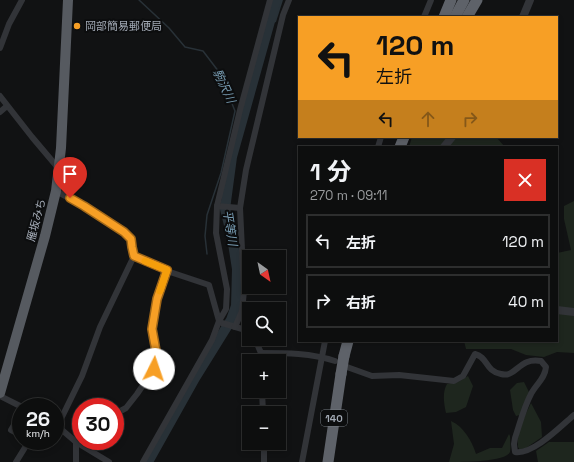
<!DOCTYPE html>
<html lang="ja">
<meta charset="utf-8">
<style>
body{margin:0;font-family:"Space Grotesk","Noto Sans JP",sans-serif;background:#161717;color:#f1f3f6;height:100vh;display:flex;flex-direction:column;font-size:15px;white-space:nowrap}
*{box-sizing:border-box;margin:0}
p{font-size:13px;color:#9a9c9e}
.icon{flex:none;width:22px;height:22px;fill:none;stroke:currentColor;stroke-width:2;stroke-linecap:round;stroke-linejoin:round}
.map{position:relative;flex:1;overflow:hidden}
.sheet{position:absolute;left:298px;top:146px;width:260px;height:196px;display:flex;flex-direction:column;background:#0d0e0e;border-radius:0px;box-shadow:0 2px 6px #0003,0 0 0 1px #2d2e2e}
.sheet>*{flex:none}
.guide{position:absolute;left:298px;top:16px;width:260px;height:122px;border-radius:0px;box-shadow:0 2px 6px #0003,0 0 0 1px #2d2e2e;background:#f79f25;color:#111;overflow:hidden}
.needle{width:26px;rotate:147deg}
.tools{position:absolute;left:242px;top:250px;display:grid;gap:8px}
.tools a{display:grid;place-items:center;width:44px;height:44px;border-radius:0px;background:#0d0e0e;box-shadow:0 2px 6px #0003,0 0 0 1px #2d2e2e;font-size:20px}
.speed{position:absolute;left:12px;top:398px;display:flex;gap:8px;font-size:20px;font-weight:700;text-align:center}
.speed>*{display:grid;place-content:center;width:52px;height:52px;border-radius:50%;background:#0d0e0e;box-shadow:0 2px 6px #0003,0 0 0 1px #2d2e2e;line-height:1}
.speed small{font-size:10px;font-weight:400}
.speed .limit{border:6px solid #d22;background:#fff;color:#111}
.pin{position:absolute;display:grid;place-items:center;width:34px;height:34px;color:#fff;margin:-41px -17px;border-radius:50% 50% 50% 0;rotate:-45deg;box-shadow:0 0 4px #0007}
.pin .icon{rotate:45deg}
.me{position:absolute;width:44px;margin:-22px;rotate:4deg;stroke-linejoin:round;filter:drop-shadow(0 0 3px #0008)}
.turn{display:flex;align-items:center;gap:14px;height:84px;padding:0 12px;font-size:18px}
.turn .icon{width:52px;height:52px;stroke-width:2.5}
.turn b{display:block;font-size:28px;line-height:34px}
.lanes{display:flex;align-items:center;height:38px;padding:0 12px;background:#0003;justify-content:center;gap:20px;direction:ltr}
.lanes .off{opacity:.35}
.round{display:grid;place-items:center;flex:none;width:42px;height:42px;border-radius:0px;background:#161717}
.headline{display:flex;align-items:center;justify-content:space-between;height:68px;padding:0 12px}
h1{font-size:24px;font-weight:700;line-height:30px}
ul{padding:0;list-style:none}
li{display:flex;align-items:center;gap:12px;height:54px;margin:0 8px 6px;padding:0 4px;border:2px solid #2d2e2e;border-radius:0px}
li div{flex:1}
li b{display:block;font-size:15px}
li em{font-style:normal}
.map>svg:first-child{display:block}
.green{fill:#1e261e}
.water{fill:#283137}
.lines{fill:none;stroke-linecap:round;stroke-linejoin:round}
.stream{stroke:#283137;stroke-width:1.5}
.river{stroke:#283137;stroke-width:10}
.minor{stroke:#323438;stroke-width:6}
.tertiary{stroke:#323438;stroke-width:8}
.trunk{stroke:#565a60;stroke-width:10}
.motorway{stroke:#5e6269;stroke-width:11}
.motorway-bridge{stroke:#5e6269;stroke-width:11}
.route-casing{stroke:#a16718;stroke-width:10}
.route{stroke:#f79f25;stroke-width:7}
.slow{stroke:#f59e0b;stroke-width:7}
.poi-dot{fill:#f79f25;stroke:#0c0d0e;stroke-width:1.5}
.labels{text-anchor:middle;stroke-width:4;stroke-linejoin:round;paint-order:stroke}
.shield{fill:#0c0d0e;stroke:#757a82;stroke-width:1}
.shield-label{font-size:10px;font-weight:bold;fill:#a2a9b4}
.poi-label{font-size:11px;fill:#a2a9b4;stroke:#0c0d0e;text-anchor:start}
.street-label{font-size:11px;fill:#a2a9b4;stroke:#0c0d0e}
.water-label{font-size:12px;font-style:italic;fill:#779bb1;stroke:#0c0d0e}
</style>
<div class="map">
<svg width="574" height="462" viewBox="0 0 574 462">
<rect width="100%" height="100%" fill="#111213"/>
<!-- green -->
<g class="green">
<polygon points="412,137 496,137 505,147 409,147"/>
<polygon points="574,201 574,353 557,352 544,357 526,355 511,349 466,349 464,341 557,341 557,253 571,250 564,219 564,206"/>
<path d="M468,376L473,386L466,407L456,412L446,413C444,404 442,392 447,384L458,382Z"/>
<polygon points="524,382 529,392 520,415 516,416 513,410 510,390 517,383"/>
<path d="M531,403L541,422L542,437L526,448L520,450L518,447C516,432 525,416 531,403Z"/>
<path d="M451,421C464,427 472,441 476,454L490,448H502L509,434L510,436C510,441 511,447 510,452C506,462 462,462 449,462L454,444Z"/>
<polygon points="549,442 574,442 574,462 538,462 536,451"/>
</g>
<!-- water -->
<polygon class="water" points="272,0 283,0 276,22 263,27"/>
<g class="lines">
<!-- stream -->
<polyline class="stream" points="139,0 169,28 185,47 203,51 219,72 235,111 221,173 207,215 205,236 207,254"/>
<!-- river -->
<polyline class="river" points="148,462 195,378 231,320 236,306 237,269 232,237 225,209 232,157 276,0"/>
<!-- minor -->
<g class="minor">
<polyline points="424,17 431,0"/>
<polyline points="0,48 9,24 22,0"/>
<polyline points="0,96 32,137 59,169"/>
<polyline points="0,112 7,106"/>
<polyline points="378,147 381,137"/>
<polyline points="56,191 84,206 125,232 131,239 131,247 134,256 100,327 82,376 58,425"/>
<polyline points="217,206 240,208"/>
<polyline points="134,256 167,271 209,285 219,321 222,323 249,331"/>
<polyline points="235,327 242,311 244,291 240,208 246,170 283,15 289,0"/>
<polyline points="255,339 261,353 261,361"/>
<path d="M261,353C286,353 311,353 335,361"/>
<path d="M347,367L372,376L399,375L454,381L463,376L475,354C488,357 485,371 501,374C517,378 518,357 541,361L546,367C545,379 536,384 531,394C524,407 520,423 515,438L514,444L515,452C533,455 561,426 574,415"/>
<polyline points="262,391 263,413"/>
<polyline points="0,396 22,407"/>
<polyline points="21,413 11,430 21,435"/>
<polyline points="115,414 126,408 137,394 154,369 156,351 152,329 157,299 167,271"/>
<polyline points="55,424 76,442 109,462"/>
<polyline points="264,443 264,462"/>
<polyline points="16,462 29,441"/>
<polyline points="76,462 76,442 81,436"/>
<polyline points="143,462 212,340 219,321 226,309 227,289 216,233 217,206 240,110 270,0"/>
<polyline points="302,462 325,341"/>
</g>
<!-- tertiary -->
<g class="tertiary">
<polyline points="523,17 530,0"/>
<polyline points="444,147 452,137"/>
<polyline points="557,310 574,312"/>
</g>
<!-- trunk -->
<polyline class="trunk" points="0,393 45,236 56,191 61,148 68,0"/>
<!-- motorway -->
<g class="motorway">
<polyline points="444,17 451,0"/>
<polyline points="455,17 464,0"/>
<polyline points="467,17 477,0"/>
<polyline points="400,147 404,137"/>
<polyline points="344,356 348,341"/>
<polyline points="328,462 341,374"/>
</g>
<!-- motorway-bridge -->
<polyline class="motorway-bridge" points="341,374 344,356"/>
</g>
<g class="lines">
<defs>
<polyline id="route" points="70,198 84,206 124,232 131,239 132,247 134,256 167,270 157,299 152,329 156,351 154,369"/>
</defs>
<!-- route casing -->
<use href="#route" class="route-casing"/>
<!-- route -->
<use href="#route" class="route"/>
<!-- slow -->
<polyline class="slow" points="145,261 167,270 160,291"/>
</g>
<!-- markers -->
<circle class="poi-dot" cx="77" cy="26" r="4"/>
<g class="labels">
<!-- shield labels -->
<rect class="shield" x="321" y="410" width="26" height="16" rx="3"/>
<g class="shield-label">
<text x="334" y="422">140</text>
</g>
<!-- poi labels -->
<g class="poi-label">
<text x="85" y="30">岡部簡易郵便局</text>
</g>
<!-- street labels -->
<g class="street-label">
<text transform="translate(36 220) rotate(-75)" y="4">雁坂みち</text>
</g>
<!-- water labels -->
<g class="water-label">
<text transform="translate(224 86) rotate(65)" y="4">駒沢川</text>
<text transform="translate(230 228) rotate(81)" y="4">平等川</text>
</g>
</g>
</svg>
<div class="tools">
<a><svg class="needle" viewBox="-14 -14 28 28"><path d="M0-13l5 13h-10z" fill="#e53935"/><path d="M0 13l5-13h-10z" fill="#9a9c9e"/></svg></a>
<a><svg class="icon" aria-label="search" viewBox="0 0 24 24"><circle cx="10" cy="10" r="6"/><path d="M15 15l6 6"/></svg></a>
<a>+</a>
<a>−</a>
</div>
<div class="speed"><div>26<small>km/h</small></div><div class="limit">30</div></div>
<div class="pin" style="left:70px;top:198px;background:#d93025"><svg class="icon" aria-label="arrive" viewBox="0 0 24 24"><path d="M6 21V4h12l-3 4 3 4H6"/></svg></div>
<svg class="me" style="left:154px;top:369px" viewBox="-20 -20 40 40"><circle r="19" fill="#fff"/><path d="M0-13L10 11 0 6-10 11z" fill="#f79f25"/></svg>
<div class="guide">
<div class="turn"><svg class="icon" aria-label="left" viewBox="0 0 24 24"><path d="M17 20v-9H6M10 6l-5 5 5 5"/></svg><div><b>120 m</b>左折</div></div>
<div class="lanes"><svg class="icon" aria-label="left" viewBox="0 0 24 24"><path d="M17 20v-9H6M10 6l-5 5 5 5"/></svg><svg class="icon off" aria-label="ahead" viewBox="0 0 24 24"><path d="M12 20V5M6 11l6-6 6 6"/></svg><svg class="icon off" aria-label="right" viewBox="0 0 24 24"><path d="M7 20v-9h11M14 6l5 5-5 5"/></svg></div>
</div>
<section class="sheet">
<div class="headline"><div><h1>1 分</h1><p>270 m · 09:11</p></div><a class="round" style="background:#d93025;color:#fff"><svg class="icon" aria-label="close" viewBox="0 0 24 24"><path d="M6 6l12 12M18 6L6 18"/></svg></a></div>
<ul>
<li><svg class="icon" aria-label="left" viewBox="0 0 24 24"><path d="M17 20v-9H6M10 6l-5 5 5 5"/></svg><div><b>左折</b></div><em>120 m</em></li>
<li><svg class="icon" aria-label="right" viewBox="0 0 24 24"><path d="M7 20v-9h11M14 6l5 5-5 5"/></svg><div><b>右折</b></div><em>40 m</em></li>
</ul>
</section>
</div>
